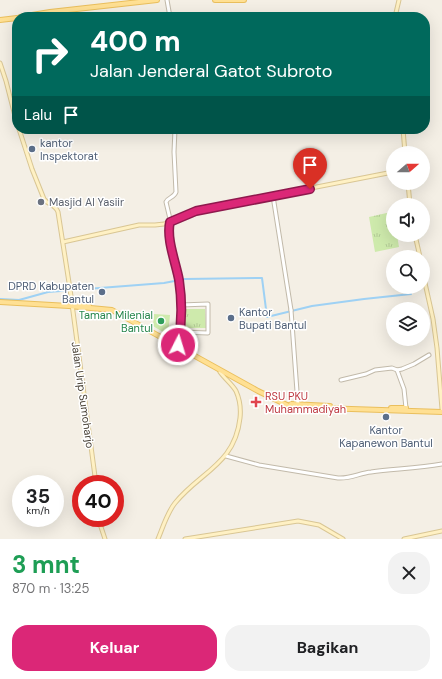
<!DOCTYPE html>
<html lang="id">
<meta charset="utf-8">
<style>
body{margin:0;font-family:"DM Sans",sans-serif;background:#f2f2f2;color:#202124;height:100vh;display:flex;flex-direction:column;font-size:15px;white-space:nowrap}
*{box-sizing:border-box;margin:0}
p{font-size:13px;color:#757577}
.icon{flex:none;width:22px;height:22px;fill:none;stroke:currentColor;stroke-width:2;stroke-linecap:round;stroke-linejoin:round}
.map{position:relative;height:539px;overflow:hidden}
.drawer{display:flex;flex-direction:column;background:#fff;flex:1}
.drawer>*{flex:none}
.banner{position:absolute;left:12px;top:12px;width:418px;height:122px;border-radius:16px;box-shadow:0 4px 16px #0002;background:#00695c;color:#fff;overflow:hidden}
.needle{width:26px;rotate:70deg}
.fabs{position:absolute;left:386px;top:146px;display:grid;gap:8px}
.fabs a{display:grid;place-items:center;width:44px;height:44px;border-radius:50%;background:#fff;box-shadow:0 4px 16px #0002;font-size:20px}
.speed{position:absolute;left:12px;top:475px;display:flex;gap:8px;font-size:20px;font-weight:700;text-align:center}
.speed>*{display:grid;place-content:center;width:52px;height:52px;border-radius:50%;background:#fff;box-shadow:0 4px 16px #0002;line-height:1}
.speed small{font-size:10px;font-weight:400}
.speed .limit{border:6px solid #d22;background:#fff;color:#111}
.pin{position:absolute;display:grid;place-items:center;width:34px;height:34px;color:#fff;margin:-41px -17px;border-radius:50% 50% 50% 0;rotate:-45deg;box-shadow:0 0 4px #0007}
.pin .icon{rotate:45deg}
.me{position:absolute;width:44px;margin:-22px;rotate:5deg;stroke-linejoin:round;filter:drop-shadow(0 0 3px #0008)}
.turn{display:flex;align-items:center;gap:14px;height:84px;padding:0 12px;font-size:18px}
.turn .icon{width:52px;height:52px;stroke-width:2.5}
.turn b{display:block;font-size:28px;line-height:34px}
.then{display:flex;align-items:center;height:38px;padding:0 12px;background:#0003;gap:8px;font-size:15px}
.round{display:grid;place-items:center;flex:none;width:42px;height:42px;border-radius:16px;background:#f2f2f2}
.head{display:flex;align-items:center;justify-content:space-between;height:68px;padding:0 12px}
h1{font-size:24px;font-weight:700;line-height:30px;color:#1e9e55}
.cta{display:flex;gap:8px;margin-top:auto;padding:8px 12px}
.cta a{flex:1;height:46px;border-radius:16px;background:#db2777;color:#fff;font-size:16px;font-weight:700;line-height:46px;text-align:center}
.cta a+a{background:#f2f2f2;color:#202124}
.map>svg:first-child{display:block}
.park{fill:url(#park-tufts)}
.pitch{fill:#ceeaac}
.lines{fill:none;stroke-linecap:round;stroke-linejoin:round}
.canal{stroke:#9ed1f4;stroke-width:2}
.tertiary-casing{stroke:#c2baaa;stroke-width:5}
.secondary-casing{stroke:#d9c694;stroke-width:5}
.primary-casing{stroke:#eabf5d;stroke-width:6}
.tertiary{stroke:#fff;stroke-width:3}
.secondary{stroke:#fff1c4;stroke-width:3}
.primary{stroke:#ffe093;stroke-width:4}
.route-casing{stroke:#8e194d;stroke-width:10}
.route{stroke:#db2777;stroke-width:7}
.service-dot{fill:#5c6f8a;stroke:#fff;stroke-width:1.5}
.worship-dot{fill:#6b7280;stroke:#fff;stroke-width:1.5}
.leisure-dot{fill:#2e9e5b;stroke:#fff;stroke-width:1.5}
.health-dot{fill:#e0444e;stroke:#fff;stroke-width:1.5}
.labels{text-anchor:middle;stroke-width:3;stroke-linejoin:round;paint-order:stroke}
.service-label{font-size:11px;fill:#4e5e75;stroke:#fff;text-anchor:start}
.worship-label{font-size:11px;fill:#5b616d;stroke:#fff;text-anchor:start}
.leisure-label{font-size:11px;fill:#27864d;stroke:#fff;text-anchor:end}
.street-label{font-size:11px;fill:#463f34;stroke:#fff}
.health-label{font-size:11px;fill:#be3a42;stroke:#fff;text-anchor:start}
</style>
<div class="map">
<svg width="442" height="539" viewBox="0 0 442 539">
<defs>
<pattern id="park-tufts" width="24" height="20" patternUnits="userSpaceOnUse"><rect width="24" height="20" fill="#ceeaac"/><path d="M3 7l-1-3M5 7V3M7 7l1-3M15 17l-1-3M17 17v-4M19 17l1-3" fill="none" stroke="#b2ca95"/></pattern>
</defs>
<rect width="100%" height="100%" fill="#f4efe5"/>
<!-- park -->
<g class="park">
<polygon points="391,212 393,220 393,235 397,235 399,247 375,252 369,217"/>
<polygon points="182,309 205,309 206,328 183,328"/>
</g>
<!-- pitch -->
<polygon class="pitch" points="154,314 170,315 168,335 153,326"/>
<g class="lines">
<!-- canal -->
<polyline class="canal" points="0,299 19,300 48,292 164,283 185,279 262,278 267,317 312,306 364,299 411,294"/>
<defs>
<g id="tertiary">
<polyline points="167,0 170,17"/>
<path d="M175,129L174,152L176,192C174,198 168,197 166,202L170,219L169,229L172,253L179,282L181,313L178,347"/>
<polyline points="273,196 291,310"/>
<polyline points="291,310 298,405"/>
<polyline points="180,332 208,333 208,304 181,305"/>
<polyline points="397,370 404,389 406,408"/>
<polyline points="341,380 366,374 375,370 392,368 397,370 402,369 414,364 429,355"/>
<path d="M226,456L259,465L338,478C350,479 360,473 371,472C395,469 419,468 442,464"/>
</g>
<g id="secondary">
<polyline points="395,17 399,0"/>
<polyline points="0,63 6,81 17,124"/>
<path d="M19,129L32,169L44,199C48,205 56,205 58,212L70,289L96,484"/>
<polyline points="403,129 405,153"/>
<polyline points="408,183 410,205"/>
<polyline points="415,235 420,257"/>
<polyline points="63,242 139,225 155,225 164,224 176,220 189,214 199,210 393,172"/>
<polyline points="423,274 433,319 437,348 442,409"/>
<polyline points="98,518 105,539"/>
<path d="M158,539C163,527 167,513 175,503C200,472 235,464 240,418C241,409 240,400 236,391C232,384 225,379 220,372L221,371"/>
<polyline points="185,539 298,521 319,525 343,539"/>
<polyline points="404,539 442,531"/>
</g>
<g id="primary">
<polyline points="215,0 244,0"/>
<polyline points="20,17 50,12 157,0"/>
<polyline points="0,20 17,18"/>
<polyline points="0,302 69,306 112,310 258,391 291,407 442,412"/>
<polyline points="72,305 89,306"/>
<polyline points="291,404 330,406"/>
<polyline points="391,408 406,408"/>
</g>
</defs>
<!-- tertiary casing -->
<use href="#tertiary" class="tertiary-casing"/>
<!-- secondary casing -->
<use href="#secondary" class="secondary-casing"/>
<!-- primary casing -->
<use href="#primary" class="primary-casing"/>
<!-- tertiary -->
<use href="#tertiary" class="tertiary"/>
<!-- secondary -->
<use href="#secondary" class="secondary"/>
<!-- primary -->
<use href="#primary" class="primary"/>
</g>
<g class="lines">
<defs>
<path id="route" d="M178,345C182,324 182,300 179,280C176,263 166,239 170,222L196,211L310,189"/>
</defs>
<!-- route casing -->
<use href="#route" class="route-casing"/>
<!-- route -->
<use href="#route" class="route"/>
</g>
<!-- markers -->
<g class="service-dot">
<circle cx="32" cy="149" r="4"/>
<circle cx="102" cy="292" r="4"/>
<circle cx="231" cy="318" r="4"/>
<circle cx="386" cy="417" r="4"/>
</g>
<circle class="worship-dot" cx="41" cy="202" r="4"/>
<circle class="leisure-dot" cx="161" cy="321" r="4"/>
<path class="health-dot" d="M254 396h4v4h4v4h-4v4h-4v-4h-4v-4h4z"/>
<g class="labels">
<!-- service labels -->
<g class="service-label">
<text x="40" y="147">kantor<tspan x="40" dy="13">Inspektorat</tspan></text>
<text x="94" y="290" text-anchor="end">DPRD Kabupaten<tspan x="94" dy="13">Bantul</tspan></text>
<text x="239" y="316">Kantor<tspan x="239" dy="13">Bupati Bantul</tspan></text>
<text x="386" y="434" text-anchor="middle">Kantor<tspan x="386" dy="13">Kapanewon Bantul</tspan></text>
</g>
<!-- worship labels -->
<g class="worship-label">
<text x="49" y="206">Masjid Al Yasiir</text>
</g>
<!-- leisure labels -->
<g class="leisure-label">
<text x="153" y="319">Taman Milenial<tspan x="153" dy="13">Bantul</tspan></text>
</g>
<!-- street labels -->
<g class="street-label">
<text transform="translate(83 395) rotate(82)" y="4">Jalan Urip Sumoharjo</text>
</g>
<!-- health labels -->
<g class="health-label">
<text x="265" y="400">RSU PKU<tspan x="265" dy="13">Muhammadiyah</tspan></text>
</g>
</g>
</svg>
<div class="fabs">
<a><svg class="needle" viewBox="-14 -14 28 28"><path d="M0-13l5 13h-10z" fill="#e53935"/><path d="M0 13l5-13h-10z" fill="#757577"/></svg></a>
<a><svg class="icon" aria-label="sound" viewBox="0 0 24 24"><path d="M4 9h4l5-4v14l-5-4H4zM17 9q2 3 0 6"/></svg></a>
<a><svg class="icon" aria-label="search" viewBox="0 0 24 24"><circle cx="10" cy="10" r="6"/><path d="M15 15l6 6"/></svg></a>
<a><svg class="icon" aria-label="layers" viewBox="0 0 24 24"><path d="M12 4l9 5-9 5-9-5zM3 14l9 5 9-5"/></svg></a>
</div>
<div class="speed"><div>35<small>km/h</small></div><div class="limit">40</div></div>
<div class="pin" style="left:310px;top:189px;background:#d93025"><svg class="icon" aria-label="arrive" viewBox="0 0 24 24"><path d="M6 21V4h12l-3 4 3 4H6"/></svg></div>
<svg class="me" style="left:178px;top:345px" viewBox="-20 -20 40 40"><circle r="17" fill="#db2777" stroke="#fff" stroke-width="3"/><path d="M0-11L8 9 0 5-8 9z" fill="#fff"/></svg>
<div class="banner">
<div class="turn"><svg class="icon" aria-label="right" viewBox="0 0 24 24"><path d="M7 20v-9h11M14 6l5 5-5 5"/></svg><div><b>400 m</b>Jalan Jenderal Gatot Subroto</div></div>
<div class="then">Lalu<svg class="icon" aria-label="arrive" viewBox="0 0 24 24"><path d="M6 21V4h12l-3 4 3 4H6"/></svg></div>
</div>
</div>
<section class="drawer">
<div class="head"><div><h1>3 mnt</h1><p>870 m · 13:25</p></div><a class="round"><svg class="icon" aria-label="close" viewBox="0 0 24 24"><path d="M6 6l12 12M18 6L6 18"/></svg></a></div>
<div class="cta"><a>Keluar</a><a>Bagikan</a></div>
</section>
